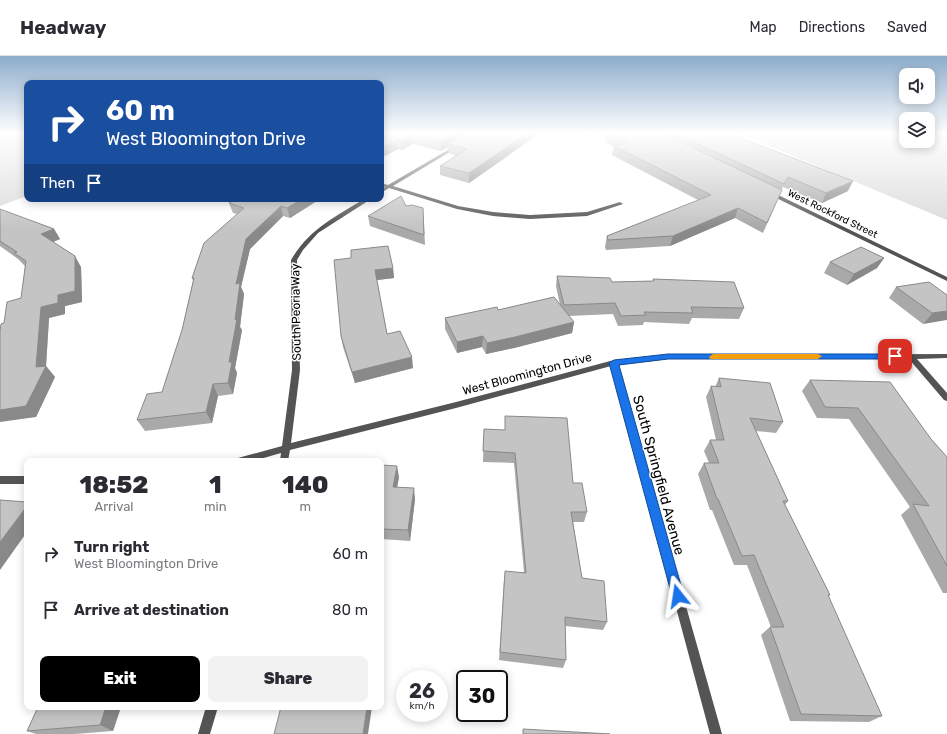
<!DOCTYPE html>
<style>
body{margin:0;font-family:Rubik,sans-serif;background:#f2f2f3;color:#2b2b33;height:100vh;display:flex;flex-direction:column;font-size:15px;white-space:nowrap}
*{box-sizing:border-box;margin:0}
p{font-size:13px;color:#7c7c81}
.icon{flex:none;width:22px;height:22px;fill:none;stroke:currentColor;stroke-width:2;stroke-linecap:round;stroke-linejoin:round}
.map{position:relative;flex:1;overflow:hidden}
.panel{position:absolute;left:24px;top:402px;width:360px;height:252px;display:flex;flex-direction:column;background:#fff;border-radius:8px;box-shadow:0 2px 10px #0003}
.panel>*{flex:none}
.top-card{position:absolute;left:24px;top:24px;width:360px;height:122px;border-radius:8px;box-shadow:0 2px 10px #0003;background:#1a4fa0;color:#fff;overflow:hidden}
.buttons{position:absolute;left:899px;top:12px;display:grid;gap:8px}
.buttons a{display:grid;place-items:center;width:36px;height:36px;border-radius:8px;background:#fff;box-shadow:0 2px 10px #0003;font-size:20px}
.speed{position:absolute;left:396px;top:614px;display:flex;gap:8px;font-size:20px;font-weight:700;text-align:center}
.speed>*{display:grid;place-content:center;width:52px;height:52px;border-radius:50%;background:#fff;box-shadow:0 2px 10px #0003;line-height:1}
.speed small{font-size:10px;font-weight:400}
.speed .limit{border:2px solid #111;border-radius:6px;background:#fff;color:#111}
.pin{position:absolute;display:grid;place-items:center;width:34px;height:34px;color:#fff;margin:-17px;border-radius:8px;box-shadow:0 2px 6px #0006}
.me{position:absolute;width:44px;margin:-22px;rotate:345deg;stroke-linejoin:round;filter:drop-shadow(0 0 3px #0008)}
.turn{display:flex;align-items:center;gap:14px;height:84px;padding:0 16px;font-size:18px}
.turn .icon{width:52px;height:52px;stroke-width:2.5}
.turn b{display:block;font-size:28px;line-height:34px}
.then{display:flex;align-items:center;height:38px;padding:0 16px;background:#0003;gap:8px;font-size:15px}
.eta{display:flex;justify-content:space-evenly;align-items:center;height:68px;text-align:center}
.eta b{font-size:24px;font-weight:800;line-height:28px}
.primary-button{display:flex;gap:8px;margin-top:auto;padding:8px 16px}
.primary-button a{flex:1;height:46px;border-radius:8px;background:#000;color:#fff;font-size:16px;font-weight:800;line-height:46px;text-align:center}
.primary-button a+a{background:#f2f2f3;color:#2b2b33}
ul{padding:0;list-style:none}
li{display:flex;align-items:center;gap:12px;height:56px;padding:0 16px}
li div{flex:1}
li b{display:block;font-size:15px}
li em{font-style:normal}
header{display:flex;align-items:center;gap:24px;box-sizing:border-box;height:56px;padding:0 20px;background:#fff;border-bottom:1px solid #e1e1e2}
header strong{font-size:19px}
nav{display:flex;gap:22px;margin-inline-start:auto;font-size:14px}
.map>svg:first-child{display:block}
.green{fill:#dbdbdb}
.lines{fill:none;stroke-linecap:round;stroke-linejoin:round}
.minor{fill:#545454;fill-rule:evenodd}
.wall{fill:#a9a9a9}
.shaded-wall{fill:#898989}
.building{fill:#c4c4c4;stroke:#898989}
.route{fill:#1a73e8;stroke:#114b97}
.slow{fill:#f59e0b}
.labels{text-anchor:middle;stroke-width:3;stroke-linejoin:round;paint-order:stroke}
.far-street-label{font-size:10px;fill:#000;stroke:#fff}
.street-label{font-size:12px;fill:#000;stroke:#fff}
.near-street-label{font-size:14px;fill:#000;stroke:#fff}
</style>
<header>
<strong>Headway</strong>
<nav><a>Map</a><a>Directions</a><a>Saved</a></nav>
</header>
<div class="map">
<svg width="947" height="678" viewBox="0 0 947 678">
<rect width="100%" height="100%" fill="#fff"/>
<!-- green -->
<g class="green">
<polygon points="5,77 27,77 27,140 0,150 0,80"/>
<polygon points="738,77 906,77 906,85 928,85 928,77 947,77 947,164"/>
</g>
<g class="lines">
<!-- minor -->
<g class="minor">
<polygon points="458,88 460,89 460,90 393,130 458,150 493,156 530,159 587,156 620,146 623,148 587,160 530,163 493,160 457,153 389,132 381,137 381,133 385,131 381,130 381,127 388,129"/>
<polygon points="770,135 947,221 947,225 768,138 767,137"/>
<path d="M364,143H371L318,177L303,194L297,204L300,314L291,387L456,346L614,304L668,299L947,298V302L917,303L947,337V345L944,344L909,303H668L618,309L722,678H710L611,310L456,352L290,394L288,405H280L281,397L253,405H237L238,402L282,390L292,314L291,204C309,173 335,161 364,143Z"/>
<rect x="0" y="420" width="27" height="8"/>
<polygon points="206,651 218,651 210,678 198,678"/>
</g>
</g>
<!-- wall -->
<g class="wall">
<polygon points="381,77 540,77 469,127 440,119 440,110 456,100 449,97 448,91 441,95 413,88 402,94 398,93 381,102"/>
<polygon points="575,77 596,77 585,80"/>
<polygon points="603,77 728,77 848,135 822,147 783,131 763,177 735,162 670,190 606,194 605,191 607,180 698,144 612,99 614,90 606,87"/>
<polygon points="320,143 290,162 283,160 250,193 241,231 244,238 240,271 242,274 235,312 237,317 233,338 218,340 212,367 145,375 137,364 162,336 182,274 193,225 192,222 237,158 233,157 229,147"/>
<polygon points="406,150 423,152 425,189 370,170 368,160"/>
<polygon points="0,153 54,173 60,183 53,186 81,211 82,246 65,250 65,258 49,262 46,310 55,321 36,361 4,267 21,242 25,210 18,203 0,190"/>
<polygon points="351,202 393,212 394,222 377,224 387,278 413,312 355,327 343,291 341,280"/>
<polygon points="884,202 877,212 847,229 824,217 830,206"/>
<polygon points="557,220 612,226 653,225 653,223 744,252 739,263 692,262 689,268 644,266 643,269 618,270 613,258 569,260 574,266 572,277 514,292 486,298 482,291 457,297 445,273 445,262 498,254 560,249 556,230"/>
<polygon points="896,231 947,239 923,268 889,242"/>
<polygon points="719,322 783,366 776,377 756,375 788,445 785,449 830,539 828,541 882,660 869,666 790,665 761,579 770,571 771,571 747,509 734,509 712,454 710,454 698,418 704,407 709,407 704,395 710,384 716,384 706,341 711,330 715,331"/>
<polygon points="810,324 931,383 947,401 947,537 943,537 901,459 910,451 849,363 817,362 802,335"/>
<polygon points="505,360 573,427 587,456 584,466 573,466 582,522 607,566 603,574 565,570 566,604 563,612 499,604 504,524 524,516 514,407 483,406 484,373 505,374"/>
<polygon points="381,409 399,421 397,432 415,443 410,485 381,483"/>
<polygon points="38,651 121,651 113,675 75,678 36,678 27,675"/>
</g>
<!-- shaded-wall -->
<g class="shaded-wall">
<polygon points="456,77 471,77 448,88 448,91 441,95 440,86"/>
<polygon points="528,77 540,77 469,127 469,117"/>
<polygon points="586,77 596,77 585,80"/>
<polygon points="412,79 413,88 402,94 401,85"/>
<polygon points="397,84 398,93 381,102 381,92"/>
<polygon points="853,125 848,135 822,147 826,137"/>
<polygon points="302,143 320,143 290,162 287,152"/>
<polygon points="281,150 283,160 250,193 241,231 244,238 240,271 242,274 235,312 237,317 233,338 228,327 229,306 235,264 236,228 246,183"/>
<polygon points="738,152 735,162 670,190 673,180"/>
<polygon points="54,173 60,183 48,188 41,178"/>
<polygon points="75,200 81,211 82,246 65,250 65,258 49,262 46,310 55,321 36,361 0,366 0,354 36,311 41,251"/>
<polygon points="884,202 877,212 847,229 854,218"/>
<polygon points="393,212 394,222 377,224 375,214"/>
<polygon points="947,255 947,264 923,268 932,257"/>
<polygon points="574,266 572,277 514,292 486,298 487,287"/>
<polygon points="483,280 482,291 457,297 457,286"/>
<polygon points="412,301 413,312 355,327 352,316"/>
<polygon points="213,328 218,340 212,367 206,356"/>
<polygon points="397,410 399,421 395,442 393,431"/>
<polygon points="414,432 415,443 410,485 408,474"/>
<polygon points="27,450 27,476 0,514 0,486"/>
<polygon points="106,651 121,651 113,675 100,669"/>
<polygon points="367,651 372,651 368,678 363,678"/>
</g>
<!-- building -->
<g class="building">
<polygon points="381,77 456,77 440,86 412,79 401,85 397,84 381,92"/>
<polygon points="467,77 528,77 469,117 440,110 467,93 448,88"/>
<polygon points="608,77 662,77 782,134 767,167 738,152 673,180 608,184 607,180 711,139 614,90 629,85 608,78"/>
<polygon points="675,77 728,77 853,125 826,137 788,121 784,128"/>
<polygon points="401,140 406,150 412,149 423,152 424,179 368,160"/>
<polygon points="237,143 302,143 287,152 281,150 246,183 236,228 240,227 235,264 237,263 229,306 232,306 228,327 213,328 206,356 137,364 147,338 162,336 182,274 194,222 192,222 204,187 244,152 229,147"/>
<polygon points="0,153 54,173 41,178 75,200 75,235 58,239 58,247 41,251 36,311 46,310 26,350 0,354 0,275 1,268 4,267 7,246 21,242 26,205 14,197 17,196 0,185"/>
<polygon points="388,190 393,212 375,214 387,278 400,275 412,301 352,316 341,280 334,204 351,202 351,194"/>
<polygon points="861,191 884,202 854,218 830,206"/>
<polygon points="557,220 610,222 612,226 654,225 653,223 734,226 744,252 691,251 693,257 644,256 646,259 621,260 615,247 564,249"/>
<polygon points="929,226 947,239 947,255 932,257 896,231"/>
<polygon points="554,241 574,266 515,281 487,287 483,280 457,286 445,262 497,251 498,254"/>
<polygon points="719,322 770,327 783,366 750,362 788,445 783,445 830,539 828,539 882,660 801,658 770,571 784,571 754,499 742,500 718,443 717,443 704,407 719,407 710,384 724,384 711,330 721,331"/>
<polygon points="810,324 890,326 931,383 947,401 947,510 913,448 929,450 858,352 825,351"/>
<polygon points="505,360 567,362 573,427 582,427 587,456 571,456 582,522 604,525 607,566 565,561 566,604 500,596 505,515 526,517 515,397 483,395 484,373 505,374"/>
<polygon points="381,409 397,410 393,431 414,432 408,474 381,473"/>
<polygon points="0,444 27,446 27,450 0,486"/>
<polygon points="38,651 106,651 100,669 27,675"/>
<polygon points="281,651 367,651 363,678 274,678"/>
<polygon points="523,673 610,678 523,678"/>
</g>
<!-- sky -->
<linearGradient id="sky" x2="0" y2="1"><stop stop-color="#8cadcc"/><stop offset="0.45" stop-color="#fff"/><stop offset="1" stop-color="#fff" stop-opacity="0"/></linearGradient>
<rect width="947" height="172" fill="url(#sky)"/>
<!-- route -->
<polygon class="route" points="668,298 895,298 900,300 895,303 668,303 619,309 684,540 682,544 678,546 673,544 672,540 609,307 614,304"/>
<!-- slow -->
<polygon class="slow" points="713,298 818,298 822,300 818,303 710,303 709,301"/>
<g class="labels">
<!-- far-street labels -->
<g class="far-street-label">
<text transform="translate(833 157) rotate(26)" y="4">West Rockford Street</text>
</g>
<!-- street labels -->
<g class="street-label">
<text transform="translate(296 256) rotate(-91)" y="4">South Peoria Way</text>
<text transform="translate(527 318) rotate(-15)" y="4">West Bloomington Drive</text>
</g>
<!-- near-street labels -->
<g class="near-street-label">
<text transform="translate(659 419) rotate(75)" y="5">South Springfield Avenue</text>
</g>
</g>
</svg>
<div class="buttons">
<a><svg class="icon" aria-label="sound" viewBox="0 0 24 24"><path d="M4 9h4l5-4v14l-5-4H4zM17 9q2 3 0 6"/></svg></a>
<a><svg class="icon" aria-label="layers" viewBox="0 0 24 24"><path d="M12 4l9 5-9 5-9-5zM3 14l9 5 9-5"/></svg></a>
</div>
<div class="speed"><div>26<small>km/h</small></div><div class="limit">30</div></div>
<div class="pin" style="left:895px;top:300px;background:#d93025"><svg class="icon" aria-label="arrive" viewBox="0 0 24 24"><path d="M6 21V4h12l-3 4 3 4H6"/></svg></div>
<svg class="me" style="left:678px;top:540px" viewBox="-20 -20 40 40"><path d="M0-17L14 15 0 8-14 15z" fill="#1a73e8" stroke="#fff" stroke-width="4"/></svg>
<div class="top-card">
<div class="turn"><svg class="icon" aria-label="right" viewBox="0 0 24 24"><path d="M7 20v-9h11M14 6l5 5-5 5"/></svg><div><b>60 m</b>West Bloomington Drive</div></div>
<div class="then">Then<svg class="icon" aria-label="arrive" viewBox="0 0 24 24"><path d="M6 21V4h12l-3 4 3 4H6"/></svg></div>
</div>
<section class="panel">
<div class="eta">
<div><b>18:52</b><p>Arrival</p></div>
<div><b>1</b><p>min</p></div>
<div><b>140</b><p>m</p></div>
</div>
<ul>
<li><svg class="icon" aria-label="right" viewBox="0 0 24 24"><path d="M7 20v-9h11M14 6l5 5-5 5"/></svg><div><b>Turn right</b><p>West Bloomington Drive</p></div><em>60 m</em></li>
<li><svg class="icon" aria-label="arrive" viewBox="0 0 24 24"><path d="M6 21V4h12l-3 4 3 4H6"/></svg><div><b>Arrive at destination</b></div><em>80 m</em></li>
</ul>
<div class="primary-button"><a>Exit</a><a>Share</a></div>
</section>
</div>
